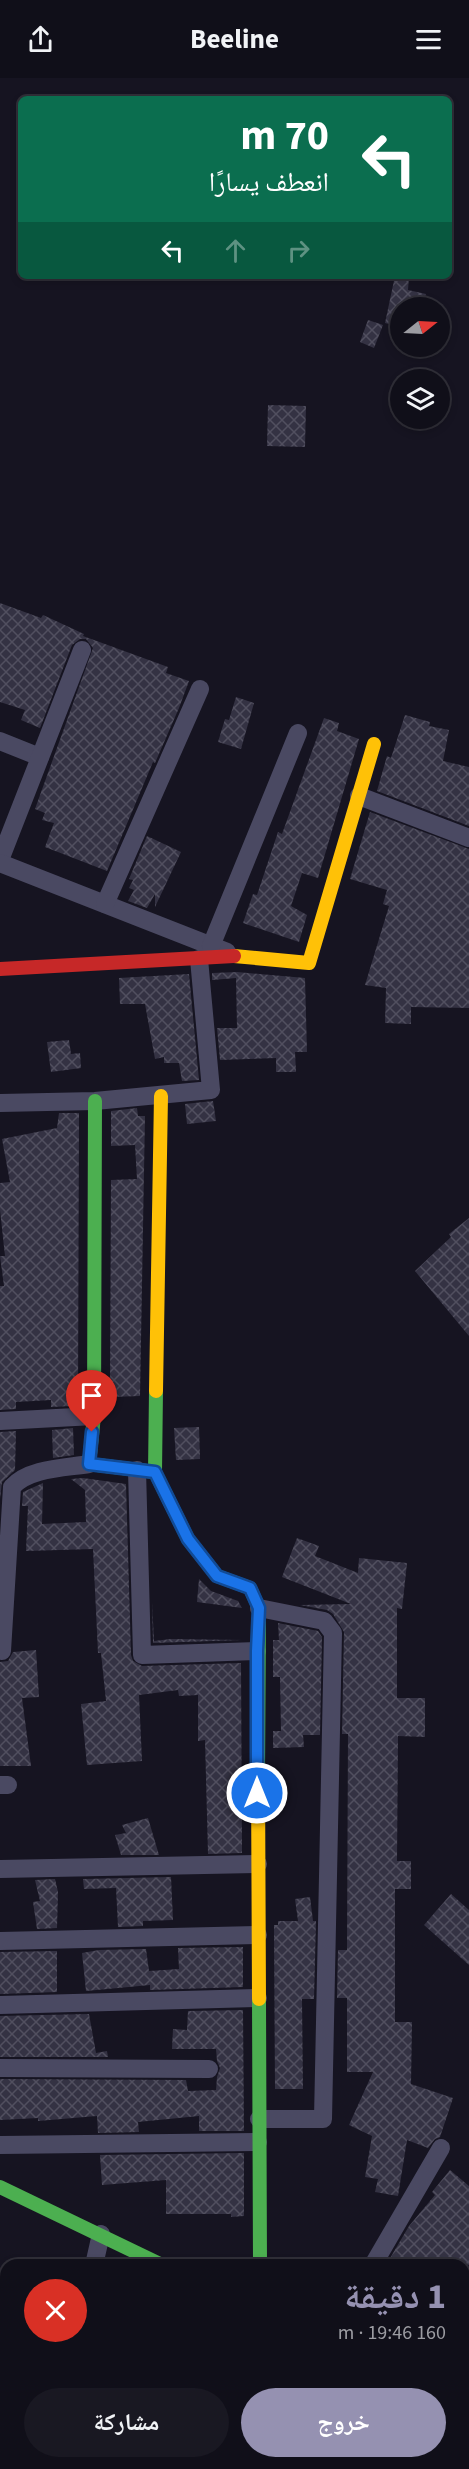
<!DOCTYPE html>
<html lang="ar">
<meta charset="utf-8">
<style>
body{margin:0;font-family:"Source Sans 3","Noto Naskh Arabic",sans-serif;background:#191822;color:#f1f3f6;direction:rtl;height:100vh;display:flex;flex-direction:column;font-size:22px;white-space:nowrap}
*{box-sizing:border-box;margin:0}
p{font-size:20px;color:#9c9ca2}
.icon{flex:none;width:33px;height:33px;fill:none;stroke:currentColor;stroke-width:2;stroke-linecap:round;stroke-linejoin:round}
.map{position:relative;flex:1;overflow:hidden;direction:ltr}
.details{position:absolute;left:0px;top:2181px;width:470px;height:210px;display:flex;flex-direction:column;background:#100f19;border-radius:18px 18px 0 0;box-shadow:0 3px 9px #0003,0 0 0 2px #302f38;direction:rtl}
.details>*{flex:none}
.hud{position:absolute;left:18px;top:18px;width:434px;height:183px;border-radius:9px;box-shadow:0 3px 9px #0003,0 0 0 2px #302f38;direction:rtl;background:#0b6e4f;color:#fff;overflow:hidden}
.needle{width:39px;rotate:72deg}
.buttons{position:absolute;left:390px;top:219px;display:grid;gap:12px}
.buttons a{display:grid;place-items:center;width:60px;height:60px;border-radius:50%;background:#100f19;box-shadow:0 3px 9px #0003,0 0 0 2px #302f38;font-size:30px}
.pin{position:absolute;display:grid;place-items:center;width:51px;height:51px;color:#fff;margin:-62px -26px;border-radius:50% 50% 50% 0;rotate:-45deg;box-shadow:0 0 6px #0007}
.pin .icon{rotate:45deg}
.me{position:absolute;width:66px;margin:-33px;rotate:0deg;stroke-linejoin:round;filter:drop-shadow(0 0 4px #0008)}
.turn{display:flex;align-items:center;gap:21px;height:126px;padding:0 24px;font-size:27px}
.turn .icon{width:78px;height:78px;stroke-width:2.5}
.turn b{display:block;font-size:42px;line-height:51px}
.lanes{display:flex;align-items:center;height:57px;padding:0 24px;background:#0003;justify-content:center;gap:30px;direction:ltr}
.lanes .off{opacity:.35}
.round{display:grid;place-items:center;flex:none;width:63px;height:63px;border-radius:32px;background:#191822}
.headline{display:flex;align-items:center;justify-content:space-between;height:102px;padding:0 24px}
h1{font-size:36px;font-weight:700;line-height:45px;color:#9591b1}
.action{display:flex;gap:12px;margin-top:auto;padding:12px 24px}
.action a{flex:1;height:69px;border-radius:36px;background:#9591b1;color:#fff;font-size:24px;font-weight:700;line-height:69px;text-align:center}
.action a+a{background:#191822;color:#f1f3f6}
header{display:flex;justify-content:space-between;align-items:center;height:78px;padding:0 24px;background:#100f19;font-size:27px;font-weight:700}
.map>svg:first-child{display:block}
.building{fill:url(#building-cross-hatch)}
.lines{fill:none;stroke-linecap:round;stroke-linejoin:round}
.street{stroke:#4a4962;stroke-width:18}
.fast{stroke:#4caf50;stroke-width:14}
.slow{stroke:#ffc107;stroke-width:14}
.jam{stroke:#c62828;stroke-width:14}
.route-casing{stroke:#114b97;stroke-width:15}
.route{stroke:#1a73e8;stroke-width:10}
</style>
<header><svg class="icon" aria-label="menu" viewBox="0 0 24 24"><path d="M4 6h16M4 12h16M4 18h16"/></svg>Beeline<svg class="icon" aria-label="share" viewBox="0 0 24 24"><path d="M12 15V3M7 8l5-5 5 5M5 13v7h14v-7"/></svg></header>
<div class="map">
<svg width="469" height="2391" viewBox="0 0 469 2391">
<defs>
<pattern id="building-cross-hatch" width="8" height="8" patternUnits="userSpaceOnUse" patternTransform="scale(1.5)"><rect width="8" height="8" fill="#343243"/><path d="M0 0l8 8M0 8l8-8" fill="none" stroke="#514f5f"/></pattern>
</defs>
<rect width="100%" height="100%" fill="#161421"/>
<!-- building -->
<g class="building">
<polygon points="395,198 409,198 408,212 426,216 423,230 400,230 400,249 385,245"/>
<polygon points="368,242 383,247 374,270 360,264"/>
<polygon points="268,327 306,328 305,369 267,368"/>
<polygon points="0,525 41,540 43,537 84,556 83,558 168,589 166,595 189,603 179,630 155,685 153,684 107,793 45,769 54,745 42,742 45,735 35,731 93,570 86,561 80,561 72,567 40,650 21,642 25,632 0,624"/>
<polygon points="236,619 254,625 241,671 218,664 225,641 229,642"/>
<polygon points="405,637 430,644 429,648 449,652 443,683 469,689 469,748 377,713 387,678 391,680"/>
<polygon points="324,640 339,645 337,653 359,661 318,800 302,795 291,828 307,837 299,864 243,845 253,816 257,817 278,754 282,756"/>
<polygon points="370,734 469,771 469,930 411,929 411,946 385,945 386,910 365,907 389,828 383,826 387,812 350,801"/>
<polygon points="147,758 181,774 155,829 155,816 147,830 128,823 134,812 129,810 133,802 129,801"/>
<polygon points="237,894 305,900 307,974 295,974 296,994 276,994 276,980 220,982 217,950 237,950 236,900 212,902 212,895"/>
<polygon points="189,896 199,1002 182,1003 179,985 164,985 164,979 155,981 145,926 120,926 119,900"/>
<polygon points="69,962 71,976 80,975 81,990 51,994 47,964"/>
<polygon points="213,1023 216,1043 187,1046 185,1026"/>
<polygon points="137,1030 138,1038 145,1038 140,1318 112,1319 110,1318 111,1102 137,1101 135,1067 111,1068 111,1033"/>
<polygon points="59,1035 79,1035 78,1320 72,1320 73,1328 51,1329 51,1322 16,1324 16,1331 0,1332 0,1208 4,1208 0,1178 5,1178 0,1132 0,1105 10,1104 2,1061 57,1050"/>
<polygon points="469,1140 469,1258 415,1193 451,1159 449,1156"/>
<polygon points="199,1349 200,1381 176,1382 174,1350"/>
<polygon points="73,1350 74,1377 53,1380 52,1352"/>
<polygon points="16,1353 15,1392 2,1404 0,1421 0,1354"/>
<polygon points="83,1400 126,1406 131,1577 133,1583 142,1588 241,1585 242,1775 208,1776 205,1662 198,1663 198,1617 179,1618 178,1612 139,1617 142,1683 87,1687 81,1626 106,1623 101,1575 98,1575 93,1471 26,1473 28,1428 22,1428 23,1414 43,1405 42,1446 86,1444 85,1412 71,1401"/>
<polygon points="297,1460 319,1468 315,1478 358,1495 359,1480 407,1485 402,1531 397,1530 397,1620 425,1620 425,1659 398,1658 397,1783 411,1783 411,1811 395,1811 395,1944 412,1944 411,2006 453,2020 440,2059 435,2061 428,2070 407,2062 398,2118 375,2114 378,2101 365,2099 372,2058 349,2047 373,1994 347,1994 347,1920 337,1920 338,1872 347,1872 348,1656 342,1656 344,1554 333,1536 327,1532 300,1527 351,1526 282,1499"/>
<polygon points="199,1501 211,1513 238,1523 242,1530 197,1524"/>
<polygon points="152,1524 154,1563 171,1561 242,1562 153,1565"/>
<polygon points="278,1545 318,1553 322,1559 320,1657 303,1657 304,1669 273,1670 273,1653 281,1653 280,1599 273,1599 273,1562 279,1562"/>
<polygon points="36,1572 39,1619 22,1620 31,1688 0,1688 0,1584 8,1583 13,1574"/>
<polygon points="148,1740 159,1777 121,1777 115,1757 126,1755 122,1747"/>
<polygon points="171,1799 173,1842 143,1843 143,1848 118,1849 116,1810 84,1811 83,1801"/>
<polygon points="55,1801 58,1814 57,1850 37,1851 33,1824 40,1823 35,1802"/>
<polygon points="451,1816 469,1832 469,1887 424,1847"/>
<polygon points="310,1819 313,1843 316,1843 314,1921 302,1921 303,2011 275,2011 274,1847 278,1847 278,1843 298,1843 295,1821"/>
<polygon points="243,1869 243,1909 150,1912 150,1907 86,1913 82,1875 99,1872 146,1871 149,1893 179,1891 178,1870"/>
<polygon points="57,1873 57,1914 0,1916 0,1874"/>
<polygon points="243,1932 244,2053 199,2053 199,2038 138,2044 139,2054 98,2055 97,2038 38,2043 38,2040 0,2042 0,2001 186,2002 188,2013 216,2012 217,1999 220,1990 217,1983 216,1971 172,1971 173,1951 187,1952 188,1933"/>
<polygon points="89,1936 96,1975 107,1973 108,1979 0,1979 0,1938"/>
<polygon points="244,2075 244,2138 231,2139 231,2136 166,2136 166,2102 102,2107 100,2077"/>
<polygon points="450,2092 469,2108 469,2187 386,2187 409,2148 435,2117 432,2114"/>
</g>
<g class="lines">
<!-- street -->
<g class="street">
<polyline points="0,663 40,679"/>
<polyline points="359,718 469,760"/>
<polyline points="0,782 82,572"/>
<polyline points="0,785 227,874"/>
<polyline points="105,826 200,611"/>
<polyline points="211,868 298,655"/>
<polyline points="0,1025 95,1023 211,1012 199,881"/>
<polyline points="0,1343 94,1338"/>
<polyline points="137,1392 142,1577 257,1573"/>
<path d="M2,1573L12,1409C29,1390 65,1390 89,1386"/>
<polyline points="0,1707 8,1707"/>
<polyline points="0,1791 258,1786"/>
<polyline points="0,1863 258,1857"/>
<polyline points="0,1927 258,1920"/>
<polyline points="0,1990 209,1991"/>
<polyline points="259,2041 323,2041 333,1555 324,1543 259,1530"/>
<polyline points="0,2067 258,2064"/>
<polyline points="94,2187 101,2156"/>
<polyline points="373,2187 441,2070"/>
<polyline points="4,2391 6,2384"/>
</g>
<!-- fast -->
<g class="fast">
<polyline points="95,1023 94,1338 89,1386 155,1394 156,1313"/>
<polyline points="155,1394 188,1461 217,1498 250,1510 259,1530 258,1696"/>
<polyline points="259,1921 260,2187"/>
<polyline points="0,2109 162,2187"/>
</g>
<!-- slow -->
<g class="slow">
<polyline points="234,878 309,885 374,666"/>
<polyline points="156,1313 161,1018"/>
<polyline points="258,1696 259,1921"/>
<polyline points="439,2385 448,2391"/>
</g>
<!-- jam -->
<polyline class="jam" points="0,891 234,878"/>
</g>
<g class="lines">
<defs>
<polyline id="route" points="92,1354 89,1386 155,1394 188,1461 217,1498 250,1510 259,1530 257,1573 257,1715"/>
</defs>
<!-- route casing -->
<use href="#route" class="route-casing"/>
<!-- route -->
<use href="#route" class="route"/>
</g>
</svg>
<div class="buttons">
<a><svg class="needle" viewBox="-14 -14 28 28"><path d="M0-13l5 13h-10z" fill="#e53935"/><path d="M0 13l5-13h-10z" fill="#9c9ca2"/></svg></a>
<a><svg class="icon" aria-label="layers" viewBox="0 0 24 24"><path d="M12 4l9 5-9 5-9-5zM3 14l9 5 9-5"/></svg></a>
</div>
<div class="pin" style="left:92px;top:1354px;background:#d93025"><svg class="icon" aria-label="arrive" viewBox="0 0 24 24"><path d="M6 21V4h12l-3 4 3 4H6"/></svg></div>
<svg class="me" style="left:257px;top:1715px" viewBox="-20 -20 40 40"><circle r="17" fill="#1a73e8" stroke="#fff" stroke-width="3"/><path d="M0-11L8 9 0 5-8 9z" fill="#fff"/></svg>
<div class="hud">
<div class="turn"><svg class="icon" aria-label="left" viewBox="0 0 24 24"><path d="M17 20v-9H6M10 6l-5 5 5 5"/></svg><div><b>70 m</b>انعطف يسارًا</div></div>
<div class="lanes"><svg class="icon" aria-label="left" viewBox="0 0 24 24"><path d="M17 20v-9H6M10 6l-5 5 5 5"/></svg><svg class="icon off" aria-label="ahead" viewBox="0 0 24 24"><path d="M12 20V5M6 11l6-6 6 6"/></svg><svg class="icon off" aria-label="right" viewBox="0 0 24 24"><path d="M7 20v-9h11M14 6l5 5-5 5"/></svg></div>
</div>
<section class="details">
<div class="headline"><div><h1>1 دقيقة</h1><p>160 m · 19:46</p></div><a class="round" style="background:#d93025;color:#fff"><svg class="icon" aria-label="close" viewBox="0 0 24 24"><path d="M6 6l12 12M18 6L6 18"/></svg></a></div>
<div class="action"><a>خروج</a><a>مشاركة</a></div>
</section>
</div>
